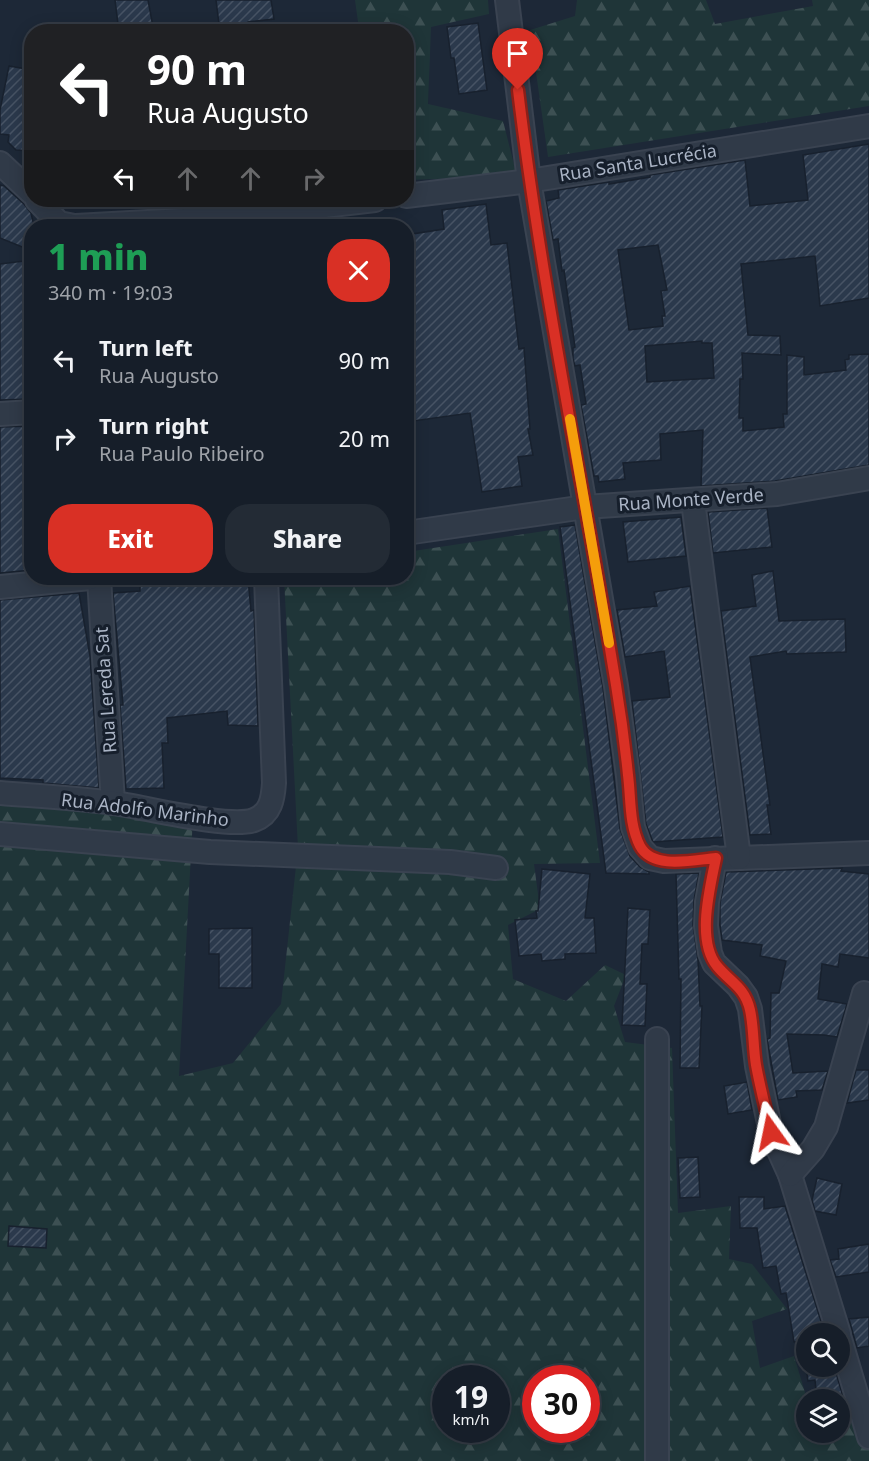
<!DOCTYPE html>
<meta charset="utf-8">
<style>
body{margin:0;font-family:"Noto Sans",sans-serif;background:#232b35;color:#f1f3f6;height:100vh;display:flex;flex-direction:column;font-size:22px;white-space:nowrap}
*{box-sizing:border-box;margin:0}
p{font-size:20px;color:#9ea2a8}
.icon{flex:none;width:33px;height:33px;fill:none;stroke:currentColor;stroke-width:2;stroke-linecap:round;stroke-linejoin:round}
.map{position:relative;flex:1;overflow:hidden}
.panel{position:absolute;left:24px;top:219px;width:390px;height:366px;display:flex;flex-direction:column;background:#161e29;border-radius:24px;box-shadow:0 3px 15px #0003,0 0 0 2px #353c46}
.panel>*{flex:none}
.banner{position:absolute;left:24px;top:24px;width:390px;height:183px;border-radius:24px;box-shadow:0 3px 15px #0003,0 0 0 2px #353c46;background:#202124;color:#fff;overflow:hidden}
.fabs{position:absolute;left:796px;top:1323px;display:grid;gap:12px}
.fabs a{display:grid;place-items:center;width:54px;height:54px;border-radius:50%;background:#161e29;box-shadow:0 3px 15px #0003,0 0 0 2px #353c46;font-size:30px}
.speed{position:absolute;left:432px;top:1365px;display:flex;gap:12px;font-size:30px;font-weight:700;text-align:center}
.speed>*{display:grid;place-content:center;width:78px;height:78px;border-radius:50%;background:#161e29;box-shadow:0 3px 15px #0003,0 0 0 2px #353c46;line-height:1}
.speed small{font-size:15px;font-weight:400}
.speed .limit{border:9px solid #d22;background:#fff;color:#111}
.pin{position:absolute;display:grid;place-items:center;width:51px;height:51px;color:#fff;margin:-62px -26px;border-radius:50% 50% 50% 0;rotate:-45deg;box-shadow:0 0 6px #0007}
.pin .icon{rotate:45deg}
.me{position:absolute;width:66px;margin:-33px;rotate:348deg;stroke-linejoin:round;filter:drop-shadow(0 0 4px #0008)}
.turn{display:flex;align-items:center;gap:21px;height:126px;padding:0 24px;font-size:27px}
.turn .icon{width:78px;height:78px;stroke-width:2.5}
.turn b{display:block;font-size:42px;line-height:51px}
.lanes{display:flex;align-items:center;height:57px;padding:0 24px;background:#0003;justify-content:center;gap:30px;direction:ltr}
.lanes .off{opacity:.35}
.round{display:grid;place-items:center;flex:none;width:63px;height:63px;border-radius:24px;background:#232b35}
.headline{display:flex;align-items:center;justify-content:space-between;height:102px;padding:0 24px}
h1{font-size:36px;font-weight:800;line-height:45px;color:#1e9e55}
.cta{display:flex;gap:12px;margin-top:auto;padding:12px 24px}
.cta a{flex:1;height:69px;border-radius:24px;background:#d93025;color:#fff;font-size:24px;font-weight:800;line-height:69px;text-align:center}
.cta a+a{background:#232b35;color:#f1f3f6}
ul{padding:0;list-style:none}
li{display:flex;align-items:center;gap:18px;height:78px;padding:0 24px}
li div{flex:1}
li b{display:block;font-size:22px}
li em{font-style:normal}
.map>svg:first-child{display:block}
.forest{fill:url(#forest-firs);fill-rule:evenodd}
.building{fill:url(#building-hatch);stroke:#18212e;stroke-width:1.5;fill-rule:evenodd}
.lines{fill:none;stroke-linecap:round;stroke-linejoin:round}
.minor-casing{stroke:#3a4351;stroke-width:26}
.minor{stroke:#303a48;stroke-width:22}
.route-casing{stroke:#8d1f18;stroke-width:15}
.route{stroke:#d93025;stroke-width:10}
.slow{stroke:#f59e0b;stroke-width:10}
.labels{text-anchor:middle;stroke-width:6;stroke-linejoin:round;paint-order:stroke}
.street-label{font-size:18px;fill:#aab4c5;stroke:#161f2c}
</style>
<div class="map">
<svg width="869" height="1461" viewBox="0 0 869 1461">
<defs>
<pattern id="forest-firs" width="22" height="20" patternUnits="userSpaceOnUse" patternTransform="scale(1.5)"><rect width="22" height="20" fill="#1f3538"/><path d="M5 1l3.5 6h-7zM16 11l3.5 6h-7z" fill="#3d5053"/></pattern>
<pattern id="building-hatch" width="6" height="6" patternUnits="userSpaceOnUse" patternTransform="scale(1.5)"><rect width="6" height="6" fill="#2b394c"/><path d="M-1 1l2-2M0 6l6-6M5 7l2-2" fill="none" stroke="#475364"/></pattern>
</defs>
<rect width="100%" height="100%" fill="#1d2837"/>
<!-- forest -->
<g class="forest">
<polygon points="355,0 488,0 489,14 431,27 428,104 503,121 517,176 407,180 406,32 348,32 359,29"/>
<polygon points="577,0 706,0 715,24 813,6 812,0 869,0 869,106 548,157 530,30 575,16"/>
<path d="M558,529L600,863L534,864L540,909L508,925L513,979L566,1001L605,965L626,975L614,1006L625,1042L672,1048L678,1213L731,1206L729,1259L752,1264L787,1309L752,1321L760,1368L794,1356L807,1399V1432H840V1410H854L869,1446V1461H0V802L193,817L179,1076L233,1063L281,1004L298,848L284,578H406L407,552ZM446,1378H496V1430H446ZM536,1378H586V1430H536Z"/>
</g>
<!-- building -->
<g class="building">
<polygon points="115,0 148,0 154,32 119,32"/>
<polygon points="216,0 271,0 274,19 248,22 250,32 220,32"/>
<polygon points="478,23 487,90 459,94 454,58 451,58 447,27"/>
<polygon points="9,66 32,70 32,151 16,150 8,142 9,135 0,134 0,110"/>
<path d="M869,144V298L820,306L815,256L741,264L748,335L780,336L781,355L742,353L743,379H740L739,418H743V431L784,427L783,414H787V355L804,357V375L846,370L845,360L849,359V355L869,354V465L775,481L701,486L703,430L660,434L661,460L623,463L625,479L599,482L598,476H594L581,405L586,404L580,365L575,366L573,359V348L575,347L564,270L562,271L558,239L553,240L546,201L559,198L558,190L609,182V184L650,177V175L745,160L750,206L808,200L803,155ZM658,245L667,290L661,291L665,316H662L663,326L629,330L618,250ZM702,341V343H712L714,378L647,382L645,346Z"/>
<polygon points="0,185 4,186 24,204 31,213 34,226 32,226 32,251 0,238"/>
<polygon points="486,204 491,245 507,243 519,349 524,348 530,429 528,429 533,455 518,457 522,486 482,492 470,413 406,422 406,379 413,379 406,331 406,235 444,229 442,210"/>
<polygon points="32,260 32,399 0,400 0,264"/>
<polygon points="32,426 32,570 0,573 0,427"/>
<polygon points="767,508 772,547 713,553 708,512"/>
<polygon points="681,517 686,556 628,562 623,522"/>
<polygon points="575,525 603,688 620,829 630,856 640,867 649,872 649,874 606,873 560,527"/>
<polygon points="773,571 779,621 845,619 846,652 787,654 786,651 750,657 770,805 767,805 771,834 750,835 721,611 756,606 752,575"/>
<polygon points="216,578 233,578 233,580 248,578 251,611 254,610 258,726 228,725 227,711 167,718 168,743 162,743 164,788 126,789 120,705 123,705 113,593 140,591 140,586"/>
<polygon points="690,586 723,837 653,842 646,824 632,701 670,697 664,651 625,657 617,610 657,606 654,592"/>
<polygon points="79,593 90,656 99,788 43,783 43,780 0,778 0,600"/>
<polygon points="842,868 841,871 869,874 869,958 840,954 838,967 822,964 818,999 847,1004 837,1037 824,1035 787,1034 793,1073 828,1071 822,1090 796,1091 797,1097 778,1100 767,1039 770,1038 771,993 779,993 786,961 760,956 762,945 722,940 720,925 720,903 726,872"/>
<polygon points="542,869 590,874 585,918 594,918 596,953 565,954 565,959 542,961 541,954 519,956 515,920 537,918 536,911 538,911"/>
<polygon points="699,873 694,900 693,925 698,960 700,1006 702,1006 699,1068 680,1068 681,979 679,979 676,874"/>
<polygon points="628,908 650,910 648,944 642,944 640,984 647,984 645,1026 622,1025"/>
<polygon points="252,928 252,988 219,988 219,954 209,954 209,929"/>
<polygon points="856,1070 869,1070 869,1100 847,1103"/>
<polygon points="747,1082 752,1110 728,1114 724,1086"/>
<polygon points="698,1157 700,1197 680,1198 678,1158"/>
<polygon points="817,1178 842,1184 836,1215 815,1211 812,1200"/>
<polygon points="739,1197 764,1197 764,1209 785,1206 825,1334 807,1334 807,1366 834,1366 844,1400 817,1400 815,1380 808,1381 803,1345 802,1346 801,1341 794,1342 786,1293 781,1294 776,1266 763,1268 757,1228 740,1228"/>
<polygon points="9,1226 47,1229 46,1248 8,1246"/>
<polygon points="869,1244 869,1272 836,1277 830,1260 839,1259 838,1249"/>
<polygon points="869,1317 869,1346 857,1348 849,1319"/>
</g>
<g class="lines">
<defs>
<g id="minor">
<polyline points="507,0 529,181 616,686 628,776 633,827 640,847 650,858 664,861 869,853"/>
<polyline points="0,163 32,193"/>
<polyline points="406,196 529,181 869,126"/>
<polyline points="37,200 59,223 74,226"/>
<polyline points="76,226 220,218 375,200"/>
<polyline points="0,414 32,412"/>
<polyline points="693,501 739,858"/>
<polyline points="406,533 585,507 777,494 869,478"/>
<polyline points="99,578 113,803"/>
<polyline points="0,587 90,578"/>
<path d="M0,793C38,796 76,798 114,803C144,807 229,829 254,820C271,814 273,798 274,783L266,578"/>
<polyline points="0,834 210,852 450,862 496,868"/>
<polyline points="715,858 707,902 706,926 710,953 714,963 738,986 746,997 750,1009 757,1066 771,1133 790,1175 839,1334"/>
<polyline points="657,1039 657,1461"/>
<polyline points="790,1175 813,1149 826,1127 864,993"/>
<polyline points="840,1339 869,1437"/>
</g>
</defs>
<!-- minor casing -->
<use href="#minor" class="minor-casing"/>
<!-- minor -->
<use href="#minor" class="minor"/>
</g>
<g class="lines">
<defs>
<path id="route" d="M518,90C542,290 584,487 616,685C621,715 625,745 628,775C631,798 629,825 640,846C653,870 693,860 716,858C710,888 696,940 717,966C730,982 745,987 750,1010C754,1028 753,1047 756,1065C760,1087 766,1110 771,1132"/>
</defs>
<!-- route casing -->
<use href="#route" class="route-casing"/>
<!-- route -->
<use href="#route" class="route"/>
<!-- slow -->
<polyline class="slow" points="570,419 609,643"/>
</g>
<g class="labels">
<!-- street labels -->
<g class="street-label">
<text transform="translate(638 163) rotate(-9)" y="6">Rua Santa Lucrécia</text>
<text transform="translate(691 500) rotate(-4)" y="6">Rua Monte Verde</text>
<text transform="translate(106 690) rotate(-94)" y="6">Rua Lereda Sat</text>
<text transform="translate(145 810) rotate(7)" y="6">Rua Adolfo Marinho</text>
</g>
</g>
</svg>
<div class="fabs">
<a><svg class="icon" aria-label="search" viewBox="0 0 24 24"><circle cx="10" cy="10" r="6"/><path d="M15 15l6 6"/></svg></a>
<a><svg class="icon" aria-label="layers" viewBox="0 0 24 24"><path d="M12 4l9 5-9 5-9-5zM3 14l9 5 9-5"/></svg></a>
</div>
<div class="speed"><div>19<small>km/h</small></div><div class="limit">30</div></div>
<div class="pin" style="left:518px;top:90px;background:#d93025"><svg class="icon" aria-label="arrive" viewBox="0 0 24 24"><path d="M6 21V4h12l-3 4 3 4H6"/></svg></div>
<svg class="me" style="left:771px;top:1132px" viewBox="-20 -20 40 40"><path d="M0-17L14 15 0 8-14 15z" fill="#d93025" stroke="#fff" stroke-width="4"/></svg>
<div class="banner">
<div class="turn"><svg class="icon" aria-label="left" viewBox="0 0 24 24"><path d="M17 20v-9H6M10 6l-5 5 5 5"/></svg><div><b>90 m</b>Rua Augusto</div></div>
<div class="lanes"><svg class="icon" aria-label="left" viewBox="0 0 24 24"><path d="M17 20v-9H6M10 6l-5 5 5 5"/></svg><svg class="icon off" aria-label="ahead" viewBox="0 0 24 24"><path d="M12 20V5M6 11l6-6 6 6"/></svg><svg class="icon off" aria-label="ahead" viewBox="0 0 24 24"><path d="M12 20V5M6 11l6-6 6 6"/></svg><svg class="icon off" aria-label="right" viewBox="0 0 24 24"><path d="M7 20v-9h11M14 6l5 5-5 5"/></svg></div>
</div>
<section class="panel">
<div class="headline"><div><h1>1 min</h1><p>340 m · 19:03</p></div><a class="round" style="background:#d93025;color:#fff"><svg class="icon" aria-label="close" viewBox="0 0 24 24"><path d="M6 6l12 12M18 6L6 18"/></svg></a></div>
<ul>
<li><svg class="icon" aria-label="left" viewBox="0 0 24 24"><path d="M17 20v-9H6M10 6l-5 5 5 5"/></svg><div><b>Turn left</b><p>Rua Augusto</p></div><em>90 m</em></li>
<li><svg class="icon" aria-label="right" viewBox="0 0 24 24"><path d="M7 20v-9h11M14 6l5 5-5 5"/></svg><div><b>Turn right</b><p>Rua Paulo Ribeiro</p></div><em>20 m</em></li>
</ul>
<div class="cta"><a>Exit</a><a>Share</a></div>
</section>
</div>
